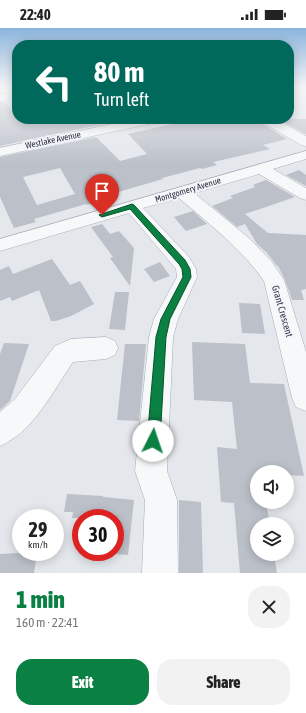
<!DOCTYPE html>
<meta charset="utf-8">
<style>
body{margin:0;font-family:"Asap Condensed",sans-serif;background:#f2f2f2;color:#222;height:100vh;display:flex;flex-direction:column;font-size:15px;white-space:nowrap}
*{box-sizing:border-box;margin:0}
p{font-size:13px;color:#767676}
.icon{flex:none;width:22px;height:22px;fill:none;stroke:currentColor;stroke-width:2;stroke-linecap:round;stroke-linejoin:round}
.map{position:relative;height:545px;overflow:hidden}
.drawer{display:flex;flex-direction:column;background:#fff;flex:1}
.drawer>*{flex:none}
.banner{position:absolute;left:12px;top:12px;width:282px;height:84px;border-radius:16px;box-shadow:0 2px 10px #0003;background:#00695c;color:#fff;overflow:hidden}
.controls{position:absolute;left:250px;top:437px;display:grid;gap:8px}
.controls a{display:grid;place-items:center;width:44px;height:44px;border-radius:50%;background:#fff;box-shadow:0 2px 10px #0003;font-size:20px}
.speed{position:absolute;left:12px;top:481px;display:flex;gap:8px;font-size:20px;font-weight:700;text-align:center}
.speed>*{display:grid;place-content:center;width:52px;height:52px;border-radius:50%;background:#fff;box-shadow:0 2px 10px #0003;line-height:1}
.speed small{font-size:10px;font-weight:400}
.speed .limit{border:6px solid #d22;background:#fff;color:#111}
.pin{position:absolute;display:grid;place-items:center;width:34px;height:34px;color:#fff;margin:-41px -17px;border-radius:50% 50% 50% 0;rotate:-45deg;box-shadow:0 0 4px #0007}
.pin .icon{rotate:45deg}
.me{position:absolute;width:44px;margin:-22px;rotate:4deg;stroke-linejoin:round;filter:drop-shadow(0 0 3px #0008)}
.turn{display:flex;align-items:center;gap:14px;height:84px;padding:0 16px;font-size:18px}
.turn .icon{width:52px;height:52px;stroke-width:2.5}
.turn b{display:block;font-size:28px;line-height:34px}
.round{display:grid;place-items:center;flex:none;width:42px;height:42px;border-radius:16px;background:#f2f2f2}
.overview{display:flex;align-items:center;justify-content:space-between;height:68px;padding:0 16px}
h1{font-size:24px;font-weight:800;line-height:30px;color:#0b8043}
.action{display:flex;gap:8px;margin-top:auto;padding:8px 16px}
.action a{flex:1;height:46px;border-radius:16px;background:#0b8043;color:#fff;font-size:16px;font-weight:800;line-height:46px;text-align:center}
.action a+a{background:#f2f2f2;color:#222}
.status{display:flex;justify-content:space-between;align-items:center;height:28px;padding:0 20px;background:#fff;direction:ltr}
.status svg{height:11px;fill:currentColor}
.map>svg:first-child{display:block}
.building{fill:#bbc0c9;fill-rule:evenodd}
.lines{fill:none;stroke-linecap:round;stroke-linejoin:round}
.minor-casing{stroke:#a9adb6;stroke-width:1}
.minor{fill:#f7f8fa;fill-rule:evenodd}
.route{fill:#0b8043;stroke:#07532c}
.labels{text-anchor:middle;stroke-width:4;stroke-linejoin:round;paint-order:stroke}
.far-street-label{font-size:9px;fill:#2c3344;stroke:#f4f6f9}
.street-label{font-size:10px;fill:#2c3344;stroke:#f4f6f9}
</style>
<div class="status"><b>22:40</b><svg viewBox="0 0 49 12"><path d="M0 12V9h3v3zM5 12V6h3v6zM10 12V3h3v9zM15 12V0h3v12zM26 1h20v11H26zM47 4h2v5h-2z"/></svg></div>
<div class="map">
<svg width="306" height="545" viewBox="0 0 306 545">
<rect width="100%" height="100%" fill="#e4e7ec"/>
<!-- building -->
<g class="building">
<polygon points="0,74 4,74 17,88 17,91 20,91 25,96 56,91 112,91 112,94 0,118"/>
<path d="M195,91H259L261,95L287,111L263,117L270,121L213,134L217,137L202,141L200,140L162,150L163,151L108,167L110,170L87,177L86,176L34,191L36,194L14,200L0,169V129L96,109L120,133L147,126L128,106ZM60,140L75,166L37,177L23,149Z"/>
<polygon points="278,91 306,91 306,106 305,106"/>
<polygon points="299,142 306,147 306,158 286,147"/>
<polygon points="266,152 295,169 245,186 268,205 306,207 306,261 301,262 304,272 292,272 285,252 278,238 277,238 267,225 257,216 245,196 237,199 212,178 233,170 230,168 255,159 253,157"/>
<polygon points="193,183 207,196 186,203 174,189"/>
<polygon points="102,196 110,206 119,203 134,220 130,258 110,230 113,229 91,199"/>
<polygon points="52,231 70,257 80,253 94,276 71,288 56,293 51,293 39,262 12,273 10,269 0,273 0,242 9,238 13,246"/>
<polygon points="160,234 170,248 154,254 144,241"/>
<polygon points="115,264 129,264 125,302 109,301"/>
<polygon points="239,275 260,276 265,306 242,305"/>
<polygon points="192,314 245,316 250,355 284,356 304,448 287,447 287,444 257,444 257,474 266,474 270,496 257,496 257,526 274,526 277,545 240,545 234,475 221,474 217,419 237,421 232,374 194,372"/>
<polygon points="4,315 29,316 10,373 0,382 0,326"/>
<polygon points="125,316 146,316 139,393 117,392"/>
<polygon points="67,466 103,468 103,469 134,472 128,527 115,526 115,490 72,490 73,484 64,484"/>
<polygon points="179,472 201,474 203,545 179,545"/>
<polygon points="37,524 34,545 0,545 0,526"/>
</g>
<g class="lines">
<defs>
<g id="minor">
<polygon points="17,64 17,70 0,73 0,67"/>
<polygon points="136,91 159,91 157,94 153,95 0,128 0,120"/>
<polygon points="260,91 275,91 306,108 306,118 301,117 262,94"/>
<path d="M306,123V131L273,141L306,160V172L300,170L259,146L194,165L250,211L272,234L284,252L306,324V383L296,379L292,370L264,253C241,220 209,196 179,170L143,180L189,229L196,241L197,249L178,291L173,309L167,443L177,472L178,545H142L145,472L135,443L149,309L154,291L177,249L176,241L129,185L0,223V211Z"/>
<path d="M106,309L115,313L118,320L115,327L106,331L73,334C53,363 34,403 0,418V384L15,371L55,318L71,311Z"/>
</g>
</defs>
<!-- minor casing -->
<use href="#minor" class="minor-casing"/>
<!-- minor -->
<use href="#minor" class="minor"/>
</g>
<!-- sky -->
<linearGradient id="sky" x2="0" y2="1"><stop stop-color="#8bb4dc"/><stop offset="0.43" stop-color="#f3f4f6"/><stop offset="1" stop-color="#f3f4f6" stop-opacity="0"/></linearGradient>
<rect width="306" height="136" fill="url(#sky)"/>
<!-- route -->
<polygon class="route" points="132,176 134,177 185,232 190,241 191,249 170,291 166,309 160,413 158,417 153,419 149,417 147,413 156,309 161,291 183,249 182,241 179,236 130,181 102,189 99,187"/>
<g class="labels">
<!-- far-street labels -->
<g class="far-street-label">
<text transform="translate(53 112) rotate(-12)" y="3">Westlake Avenue</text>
<text transform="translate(188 162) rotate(-17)" y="3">Montgomery Avenue</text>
</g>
<!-- street labels -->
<g class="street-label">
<text transform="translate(283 283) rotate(74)" y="4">Grant Crescent</text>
</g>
</g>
</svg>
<div class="controls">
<a><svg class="icon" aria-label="sound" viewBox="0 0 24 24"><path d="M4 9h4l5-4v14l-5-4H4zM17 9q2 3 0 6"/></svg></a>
<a><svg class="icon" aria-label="layers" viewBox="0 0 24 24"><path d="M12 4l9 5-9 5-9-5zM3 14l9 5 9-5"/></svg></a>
</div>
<div class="speed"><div>29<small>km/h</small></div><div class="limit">30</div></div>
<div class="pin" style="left:102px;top:187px;background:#d93025"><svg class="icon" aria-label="arrive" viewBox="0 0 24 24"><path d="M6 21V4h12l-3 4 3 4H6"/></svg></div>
<svg class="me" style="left:153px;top:413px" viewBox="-20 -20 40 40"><circle r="19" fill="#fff"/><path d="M0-13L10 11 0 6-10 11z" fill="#0b8043"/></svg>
<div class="banner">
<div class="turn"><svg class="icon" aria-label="left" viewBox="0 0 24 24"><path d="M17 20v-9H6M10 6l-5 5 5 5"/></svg><div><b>80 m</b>Turn left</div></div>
</div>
</div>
<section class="drawer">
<div class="overview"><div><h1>1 min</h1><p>160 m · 22:41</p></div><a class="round"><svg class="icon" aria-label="close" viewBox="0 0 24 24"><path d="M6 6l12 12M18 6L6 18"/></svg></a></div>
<div class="action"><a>Exit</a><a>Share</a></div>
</section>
